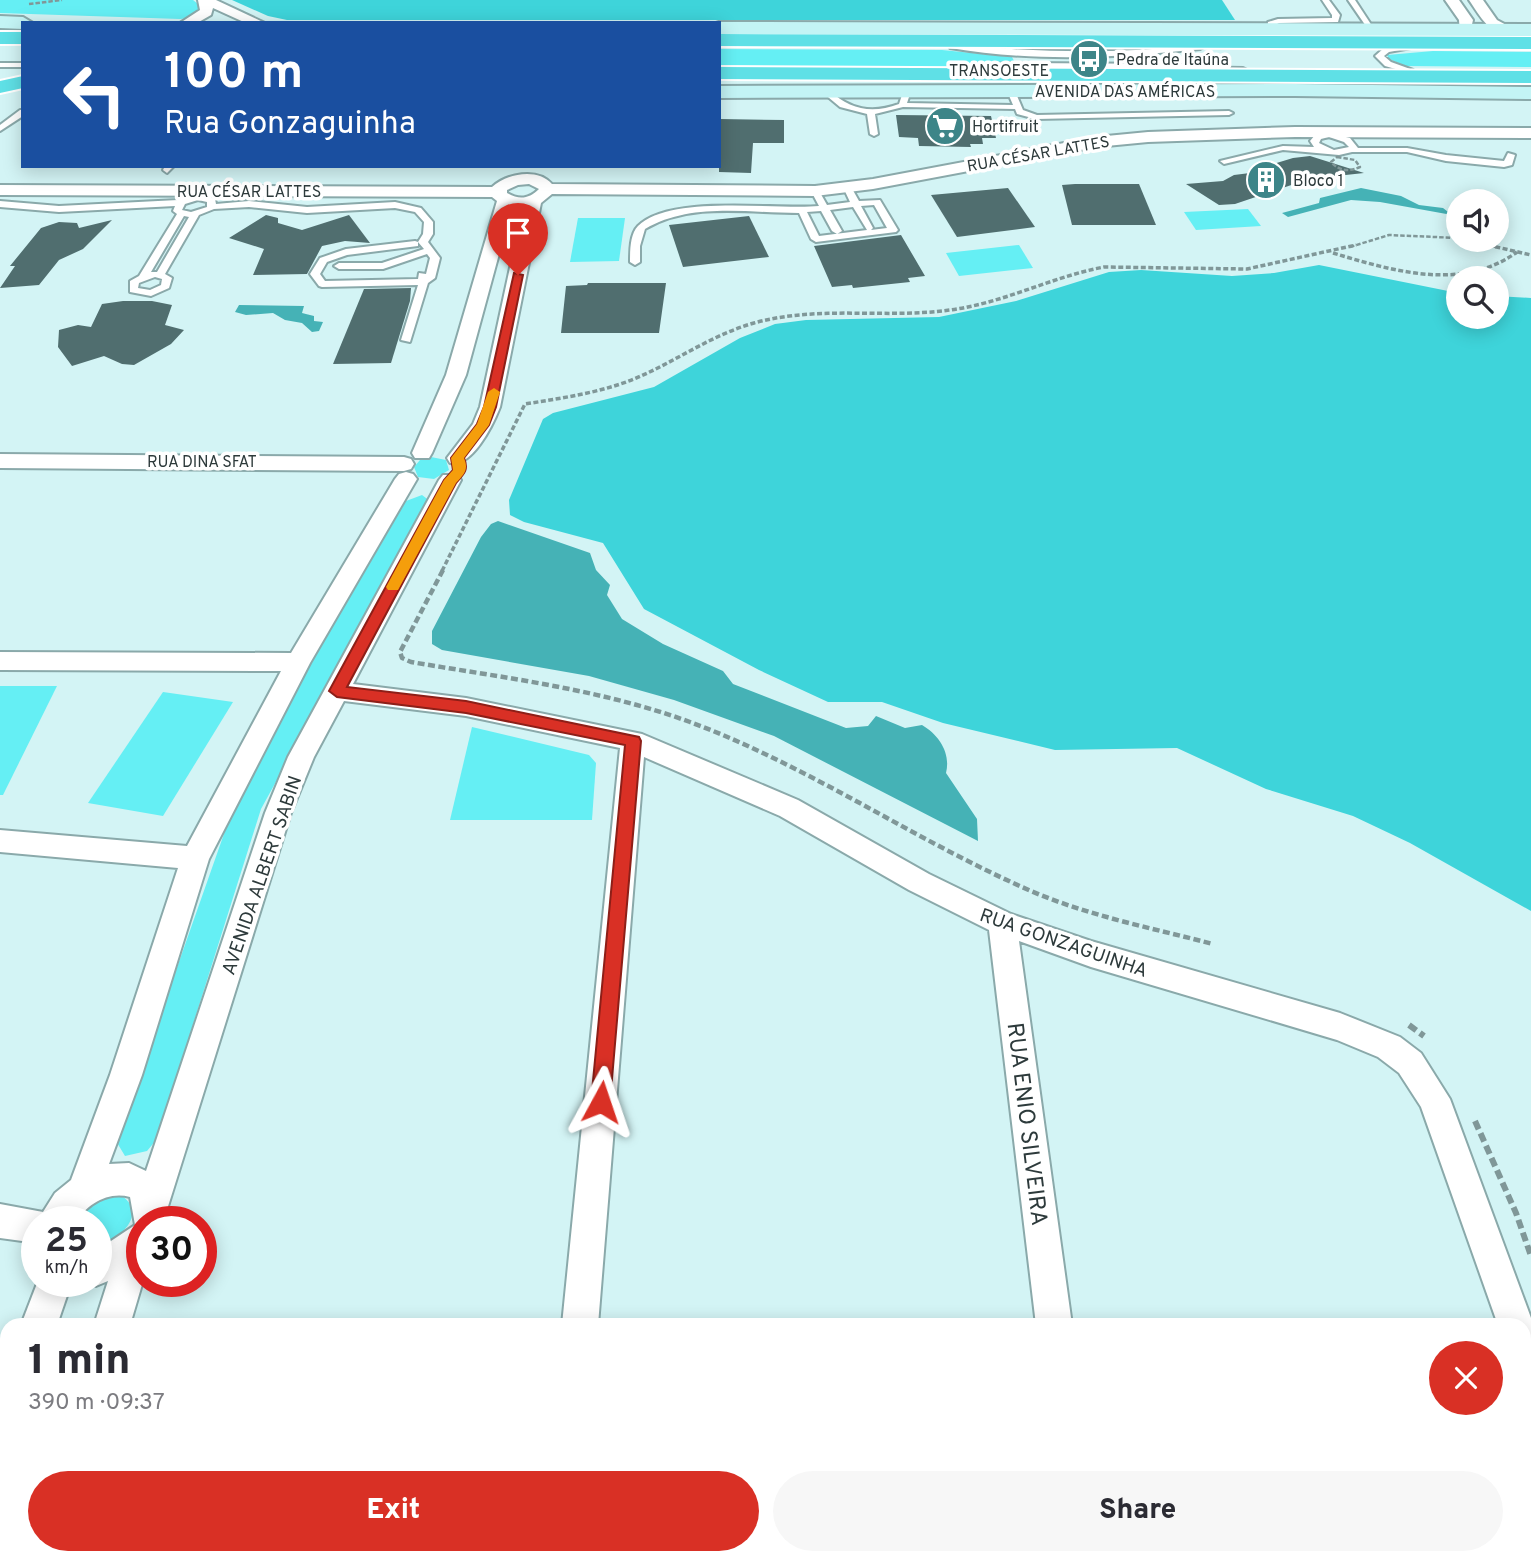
<!DOCTYPE html>
<meta charset="utf-8">
<style>
body{margin:0;font-family:Overpass,sans-serif;background:#f7f7f7;color:#2b2b33;height:100vh;display:flex;flex-direction:column;font-size:26px;white-space:nowrap}
*{box-sizing:border-box;margin:0}
p{font-size:23px;color:#7c7c81}
.icon{flex:none;width:38px;height:38px;fill:none;stroke:currentColor;stroke-width:2;stroke-linecap:round;stroke-linejoin:round}
.map{position:relative;flex:1;overflow:hidden}
.panel{position:absolute;left:0px;top:1318px;width:1531px;height:247px;display:flex;flex-direction:column;background:#fff;border-radius:21px 21px 0 0;box-shadow:0 4px 18px #0003}
.panel>*{flex:none}
.guide{position:absolute;left:21px;top:21px;width:700px;height:147px;border-radius:0px;box-shadow:0 4px 18px #0003;background:#1a4fa0;color:#fff;overflow:hidden}
.tools{position:absolute;left:1446px;top:189px;display:grid;gap:14px}
.tools a{display:grid;place-items:center;width:63px;height:63px;border-radius:50%;background:#fff;box-shadow:0 4px 18px #0003;font-size:35px}
.speed{position:absolute;left:21px;top:1206px;display:flex;gap:14px;font-size:35px;font-weight:700;text-align:center}
.speed>*{display:grid;place-content:center;width:91px;height:91px;border-radius:50%;background:#fff;box-shadow:0 4px 18px #0003;line-height:1}
.speed small{font-size:18px;font-weight:400}
.speed .limit{border:10px solid #d22;background:#fff;color:#111}
.pin{position:absolute;display:grid;place-items:center;width:60px;height:60px;color:#fff;margin:-72px -30px;border-radius:50% 50% 50% 0;rotate:-45deg;box-shadow:0 0 7px #0007}
.pin .icon{rotate:45deg}
.me{position:absolute;width:77px;margin:-38px;rotate:5deg;stroke-linejoin:round;filter:drop-shadow(0 0 5px #0008)}
.turn{display:flex;align-items:center;gap:24px;height:147px;padding:0 28px;font-size:32px}
.turn .icon{width:91px;height:91px;stroke-width:2.5}
.turn b{display:block;font-size:49px;line-height:60px}
.round{display:grid;place-items:center;flex:none;width:74px;height:74px;border-radius:37px;background:#f7f7f7}
.summary{display:flex;align-items:center;justify-content:space-between;height:119px;padding:0 28px}
h1{font-size:42px;font-weight:800;line-height:52px}
.button{display:flex;gap:14px;margin-top:auto;padding:14px 28px}
.button a{flex:1;height:80px;border-radius:42px;background:#d93025;color:#fff;font-size:28px;font-weight:800;line-height:80px;text-align:center}
.button a+a{background:#f7f7f7;color:#2b2b33}
.map>svg:first-child{display:block}
.green{fill:#65eff4}
.forest{fill:#3ed4da}
.water{fill:#45b2b6}
.building{fill:#506e6f}
.lines{fill:none;stroke-linecap:round;stroke-linejoin:round}
.service-casing{stroke:#8aa9aa;stroke-width:4}
.minor-casing{stroke:#8aa9aa;stroke-width:4}
.secondary-casing{stroke:#8aa9aa;stroke-width:4}
.trunk-casing{stroke:#fff;stroke-width:4}
.path-far3{stroke:#809798;stroke-width:2.5;stroke-dasharray:4.5 2;stroke-linecap:butt}
.path-far2{stroke:#809798;stroke-width:3.5;stroke-dasharray:5 2.5;stroke-linecap:butt}
.path-far1{stroke:#809798;stroke-width:4.5;stroke-dasharray:7 3.5;stroke-linecap:butt}
.path{stroke:#809798;stroke-width:6;stroke-dasharray:9 4.5;stroke-linecap:butt}
.service{fill:#fff;fill-rule:evenodd}
.minor{fill:#fff;fill-rule:evenodd}
.secondary{fill:#c3f4f5;fill-rule:evenodd}
.trunk{fill:#5fe0e6;fill-rule:evenodd}
.route{fill:#d93025;stroke:#8d1f18;stroke-width:2}
.slow{fill:#f59e0b}
.labels{text-anchor:middle;stroke-width:7;stroke-linejoin:round;paint-order:stroke}
.far-poi-label{font-size:16px;fill:#2d3a3b;stroke:#fff;text-anchor:start}
.far-street-label{font-size:16px;fill:#2d3a3b;stroke:#fff}
.street-label{font-size:19px;fill:#2d3a3b;stroke:#fff}
.near-street-label{font-size:23px;fill:#2d3a3b;stroke:#fff}
</style>
<div class="map">
<svg width="1531" height="1564" viewBox="0 0 1531 1564">
<rect width="100%" height="100%" fill="#d3f4f5"/>
<!-- green -->
<g class="green">
<polygon points="0,0 193,0 203,8 190,18 180,19 0,13"/>
<polygon points="719,49 942,50 1012,57 1014,61 947,68 719,68"/>
<polygon points="1433,51 1531,52 1531,67 1406,66 1389,59 1387,55"/>
<polygon points="1248,209 1261,226 1196,230 1184,212"/>
<polygon points="578,218 625,218 619,261 570,262"/>
<polygon points="1019,245 1033,268 959,276 946,253"/>
<polygon points="431,457 446,460 449,470 434,479 418,477 414,467 420,460"/>
<polygon points="422,495 430,501 427,507 261,809 157,1139 147,1151 125,1156 116,1141 238,794 265,742 406,501"/>
<polygon points="0,686 57,686 3,795 0,795"/>
<polygon points="163,692 233,702 163,816 88,803"/>
<polygon points="472,727 589,755 596,763 592,820 450,820"/>
<path d="M119,1194C152,1214 116,1241 96,1250V1222H73L90,1200Z"/>
<polygon points="0,1527 7,1528 7,1558 233,1558 283,1564 0,1564"/>
<polygon points="1531,1551 1531,1564 1430,1564 1485,1558 1524,1558 1524,1553"/>
<rect x="835" y="1558" width="201" height="6"/>
</g>
<!-- forest -->
<g class="forest">
<polygon points="232,0 1222,0 1235,20 287,20 268,16"/>
<polygon points="1319,265 1458,293 1458,317 1496,317 1496,296 1531,298 1531,911 1410,843 1353,816 1266,789 1177,748 1055,750 943,723 882,702 828,702 759,670 644,609 603,543 524,522 510,515 509,500 543,419 553,413 654,387 740,338 775,324 806,320 939,317 1016,301 1109,272 1141,270 1232,276 1274,273"/>
</g>
<!-- water -->
<g class="water">
<polygon points="1361,188 1401,196 1419,205 1443,208 1452,215 1380,202 1351,200 1288,217 1282,213 1319,203 1320,198"/>
<polygon points="239,305 304,306 302,313 314,316 314,321 323,322 319,331 312,332 302,323 285,320 273,313 246,315 235,312"/>
<path d="M498,521L590,553L596,570L610,585L607,595L622,619L663,644L723,671L733,684L846,728L868,726L876,716L905,728L922,725C939,735 951,753 946,773L977,819L978,841L774,736L674,700L589,676L442,650L432,644V631L481,537L491,524Z"/>
</g>
<!-- building -->
<g class="building">
<polygon points="896,115 991,116 996,138 982,138 983,144 970,144 971,147 919,146 918,138 899,137"/>
<polygon points="719,119 784,120 784,143 753,143 751,173 719,172"/>
<polygon points="1310,156 1364,173 1309,179 1235,204 1219,205 1186,184 1223,181 1234,175 1258,172 1260,168 1293,158"/>
<polygon points="1075,184 1139,184 1156,225 1072,225 1062,185"/>
<polygon points="1008,188 1035,227 957,237 931,195"/>
<polygon points="266,215 278,218 278,223 302,230 349,215 370,243 345,241 322,246 307,274 253,275 264,249 229,238"/>
<polygon points="749,216 769,257 683,267 669,225"/>
<polygon points="112,220 83,249 59,260 39,285 0,288 15,266 10,266 41,228 59,222 77,223 79,228"/>
<polygon points="901,235 925,276 908,278 910,282 853,288 852,285 832,287 814,246"/>
<polygon points="588,283 666,283 659,333 561,333 566,286 587,285"/>
<polygon points="411,288 410,301 391,363 333,364 364,289"/>
<polygon points="123,301 152,301 172,305 165,325 184,330 171,344 134,365 122,364 104,356 72,366 58,347 59,330 78,325 91,327 102,304"/>
</g>
<g class="lines">
<defs>
<g id="service">
<polygon points="1322,0 1329,0 1340,15 1338,22 1279,23 1275,25 1274,32 1267,30 1268,22 1278,19 1332,18 1332,15"/>
<polygon points="1348,0 1355,0 1376,32 1370,32"/>
<path d="M953,44C1036,53 1117,54 1200,45L1204,47L1200,49C1118,58 1032,62 950,48V44Z"/>
<polygon points="1408,44 1411,44 1411,48 1389,52 1384,56 1391,62 1413,70 1413,74 1385,66 1375,56 1384,48"/>
<rect x="0" y="63" width="23" height="4"/>
<polygon points="1007,63 1184,64 1187,67 1243,68 1247,70 1243,72 1176,71 1173,68 1007,67 955,72 951,70 955,68"/>
<path d="M1011,89L1015,91L1023,110L1037,115L1229,111L1233,113L1229,115L1036,119L1017,114L1015,109L903,107L875,114L878,134L874,136L870,134L867,114L840,107L822,92L829,90C850,110 872,114 899,104L902,95H905L909,97L907,103L1013,105L1007,91Z"/>
<polygon points="20,110 23,110 23,116 0,131 0,125"/>
<path d="M1329,133L1350,138L1358,148H1407L1446,155L1504,161L1508,153L1515,155L1512,165L1504,167L1446,161L1407,152H1352L1339,155L1283,150L1224,164L1220,161L1283,146L1314,147L1310,141L1315,135ZM1329,137L1344,142L1349,147L1334,150L1319,143L1321,139Z"/>
<polygon points="165,166 174,166 167,173 163,170"/>
<path d="M847,184L850,185L859,201L880,200L898,230L896,232L816,242L811,239L799,213C747,213 691,202 645,229L640,246V262L635,265L630,262C630,251 630,234 638,226C670,194 775,210 819,206L811,191L815,188L818,189L827,205L850,202L843,187ZM874,205L887,228L871,230L873,228L861,206ZM853,207L867,230L819,236L807,212L821,211L832,231L837,234L842,231L830,210Z"/>
<path d="M198,194L215,199L216,204L249,201L307,207L395,202L421,208L433,222V234L428,242L440,258L435,278L428,283L410,342L401,340L418,285L322,287L319,286L310,274L320,258L346,249L415,241L418,242V246L347,255L327,262L320,274L325,281L418,279L419,273L426,274L430,258L427,254L383,269H339L334,266L339,263H382L424,249L418,242L423,234L424,222L415,212L395,208L307,213L249,207L214,209L199,215L165,274L172,278L169,288L151,296L130,292V281L139,276L177,214L173,211L175,206L59,212L0,207V201L59,206L178,200ZM198,200L207,202V207L191,212L182,210L185,204ZM184,216L189,217L157,272H151ZM155,277L162,279L161,285L150,290L138,288L139,283Z"/>
</g>
<g id="minor">
<polygon points="198,0 216,0 265,23 246,23 213,8 211,15 197,23 180,23 200,10"/>
<polygon points="1445,0 1459,0 1473,20 1470,33 1460,33 1459,20"/>
<path d="M1469,0H1483L1497,20L1510,27V33C1489,36 1479,14 1469,0Z"/>
<path d="M1295,127L1531,128V138L1295,137L1148,142L1096,147L873,189L815,196L552,194L541,203L500,407C493,425 472,468 450,463L447,458L473,424L480,407L523,207L512,206L466,375L432,453L429,458H415L412,453L446,375L497,201L492,197L0,195V185L492,187C506,174 537,167 552,184L815,186L873,179L1096,137L1148,132ZM529,184L539,189C529,199 519,200 507,193V190L518,185Z"/>
<polygon points="0,454 404,457 411,459 414,464 411,469 404,471 0,468"/>
<path d="M406,472L413,474L417,479L310,663L209,859L142,1075L109,1164L129,1163L146,1171L265,813L288,757L439,480L443,475H457L461,480L353,684L466,698L642,734L798,800L929,874L1011,914L1091,941L1340,1013L1400,1037L1421,1053L1450,1099L1531,1318V1384L1524,1381V1325H1498L1421,1107L1399,1073L1378,1057L1337,1040L1091,967L1019,941L1072,1325H1036L989,930L909,890L780,816L644,757L598,1325H562L620,748L466,716L344,701L314,757L291,813L165,1216L163,1222H142L143,1281L130,1325H94L108,1281L96,1286L84,1281H96V1251L135,1225L130,1197C108,1191 87,1204 76,1222H37V1243L0,1238V1204L43,1212L55,1193L71,1180L110,1075L178,868L0,852V830L187,846L281,671L0,670V652L291,653L395,479L399,474Z"/>
<polygon points="38,1281 72,1281 57,1325 21,1325"/>
</g>
<g id="secondary">
<polygon points="0,16 23,17 33,23 23,23 23,29 0,28"/>
<polygon points="719,22 1531,24 1531,36 719,34 719,23 716,23"/>
<polygon points="1295,84 1531,87 1531,99 1295,96 719,98 719,86"/>
</g>
<g id="trunk">
<rect x="0" y="32" width="23" height="12"/>
<polygon points="719,34 1531,37 1531,49 719,46"/>
<polygon points="719,67 1531,71 1531,83 719,79"/>
<polygon points="23,76 23,88 0,93 0,81"/>
</g>
</defs>
<!-- service casing -->
<use href="#service" class="service-casing"/>
<!-- minor casing -->
<use href="#minor" class="minor-casing"/>
<!-- secondary casing -->
<use href="#secondary" class="secondary-casing"/>
<!-- trunk casing -->
<use href="#trunk" class="trunk-casing"/>
<!-- path-far3 -->
<g class="path-far3">
<polyline points="29,4 62,0"/>
<path d="M1337,157L1355,160L1360,167C1349,172 1339,171 1331,162Z"/>
<polyline points="1466,240 1496,247"/>
<polyline points="1350,247 1389,235 1458,238"/>
</g>
<!-- path-far2 -->
<g class="path-far2">
<polyline points="1488,245 1531,255"/>
<path d="M1333,253C1393,271 1462,292 1517,252"/>
<path d="M442,571L525,404C562,398 599,393 634,379C675,362 711,335 754,323C819,305 885,319 950,310C1004,303 1051,277 1104,267L1247,269L1356,245"/>
</g>
<!-- path-far1 -->
<path class="path-far1" d="M443,570L400,652L402,658L411,662C505,678 600,689 690,722C809,766 914,840 1031,891C1089,916 1152,928 1213,944"/>
<!-- path -->
<g class="path">
<polyline points="1409,1025 1424,1036"/>
<polyline points="1475,1121 1516,1213 1531,1256"/>
</g>
<!-- service -->
<use href="#service" class="service"/>
<!-- minor -->
<use href="#minor" class="minor"/>
<!-- secondary -->
<use href="#secondary" class="secondary"/>
<!-- trunk -->
<use href="#trunk" class="trunk"/>
</g>
<!-- route -->
<path class="route" d="M514,273L523,275L496,407L489,425L464,458C469,470 464,474 456,483L347,687L466,701L639,737L641,741L610,1102L607,1109L601,1111L594,1109L591,1102L625,745L466,713L337,697L329,691L444,480L453,470L451,458L477,424L484,407Z"/>
<!-- slow -->
<path class="slow" d="M494,388L500,392L489,425L464,458C469,470 464,474 456,483L398,590H388L386,587L444,480L453,470L451,458L477,424L488,392Z"/>
<!-- icons -->
<defs>
<symbol id="bus-disc" viewBox="-11 -11 22 22"><circle r="9.5" fill="#3d8588" stroke="#fff"/><path d="M-5-6H5V4H4V6H2V4H-2V6H-4V4H-5ZM-3.5-4V0h7V-4ZM-3.5 1.2v1.5H-2V1.2ZM2 1.2v1.5H3.5V1.2Z" fill="#fff"/></symbol>
<symbol id="supermarket-disc" viewBox="-11 -11 22 22"><circle r="9.5" fill="#3d8588" stroke="#fff"/><path d="M-6-5.5h2.5l.6 2H6L4.5 2H-2.5L-4.4-4H-6ZM-1.5 3.2a1.3 1.3 0 1 0 .1 0ZM3 3.2a1.3 1.3 0 1 0 .1 0Z" fill="#fff"/></symbol>
<symbol id="building-disc" viewBox="-11 -11 22 22"><circle r="9.5" fill="#3d8588" stroke="#fff"/><path d="M-4-6H4V6H1V3H-1V6H-4ZM-2.5-4.3h1.7v1.8h-1.7ZM.8-4.3h1.7v1.8H.8ZM-2.5-1h1.7V.8h-1.7ZM.8-1h1.7V.8H.8Z" fill="#fff"/></symbol>
</defs>
<g fill-rule="evenodd">
<use href="#bus-disc" x="1067" y="37" width="44" height="44"/>
<use href="#supermarket-disc" x="923" y="104" width="44" height="44"/>
<use href="#building-disc" x="1244" y="158" width="44" height="44"/>
</g>
<g class="labels">
<!-- far-poi labels -->
<g class="far-poi-label">
<text x="1116" y="65">Pedra de Itaúna</text>
<text x="972" y="132">Hortifruit</text>
<text x="1293" y="186">Bloco 1</text>
</g>
<!-- far-street labels -->
<g class="far-street-label">
<text x="999" y="76">TRANSOESTE</text>
<text x="1125" y="97">AVENIDA DAS AMÉRICAS</text>
<text transform="translate(1038 153) rotate(-10)" y="6">RUA CÉSAR LATTES</text>
<text x="249" y="197">RUA CÉSAR LATTES</text>
<text x="202" y="467">RUA DINA SFAT</text>
</g>
<!-- street labels -->
<g class="street-label">
<text transform="translate(261 875) rotate(-71)" y="7">AVENIDA ALBERT SABIN</text>
<text transform="translate(1064 942) rotate(19)" y="7">RUA GONZAGUINHA</text>
</g>
<!-- near-street labels -->
<g class="near-street-label">
<text transform="translate(1028 1124) rotate(83)" y="8">RUA ENIO SILVEIRA</text>
</g>
</g>
</svg>
<div class="tools">
<a><svg class="icon" aria-label="sound" viewBox="0 0 24 24"><path d="M4 9h4l5-4v14l-5-4H4zM17 9q2 3 0 6"/></svg></a>
<a><svg class="icon" aria-label="search" viewBox="0 0 24 24"><circle cx="10" cy="10" r="6"/><path d="M15 15l6 6"/></svg></a>
</div>
<div class="speed"><div>25<small>km/h</small></div><div class="limit">30</div></div>
<div class="pin" style="left:518px;top:275px;background:#d93025"><svg class="icon" aria-label="arrive" viewBox="0 0 24 24"><path d="M6 21V4h12l-3 4 3 4H6"/></svg></div>
<svg class="me" style="left:601px;top:1102px" viewBox="-20 -20 40 40"><path d="M0-17L14 15 0 8-14 15z" fill="#d93025" stroke="#fff" stroke-width="4"/></svg>
<div class="guide">
<div class="turn"><svg class="icon" aria-label="left" viewBox="0 0 24 24"><path d="M17 20v-9H6M10 6l-5 5 5 5"/></svg><div><b>100 m</b>Rua Gonzaguinha</div></div>
</div>
<section class="panel">
<div class="summary"><div><h1>1 min</h1><p>390 m · 09:37</p></div><a class="round" style="background:#d93025;color:#fff"><svg class="icon" aria-label="close" viewBox="0 0 24 24"><path d="M6 6l12 12M18 6L6 18"/></svg></a></div>
<div class="button"><a>Exit</a><a>Share</a></div>
</section>
</div>
